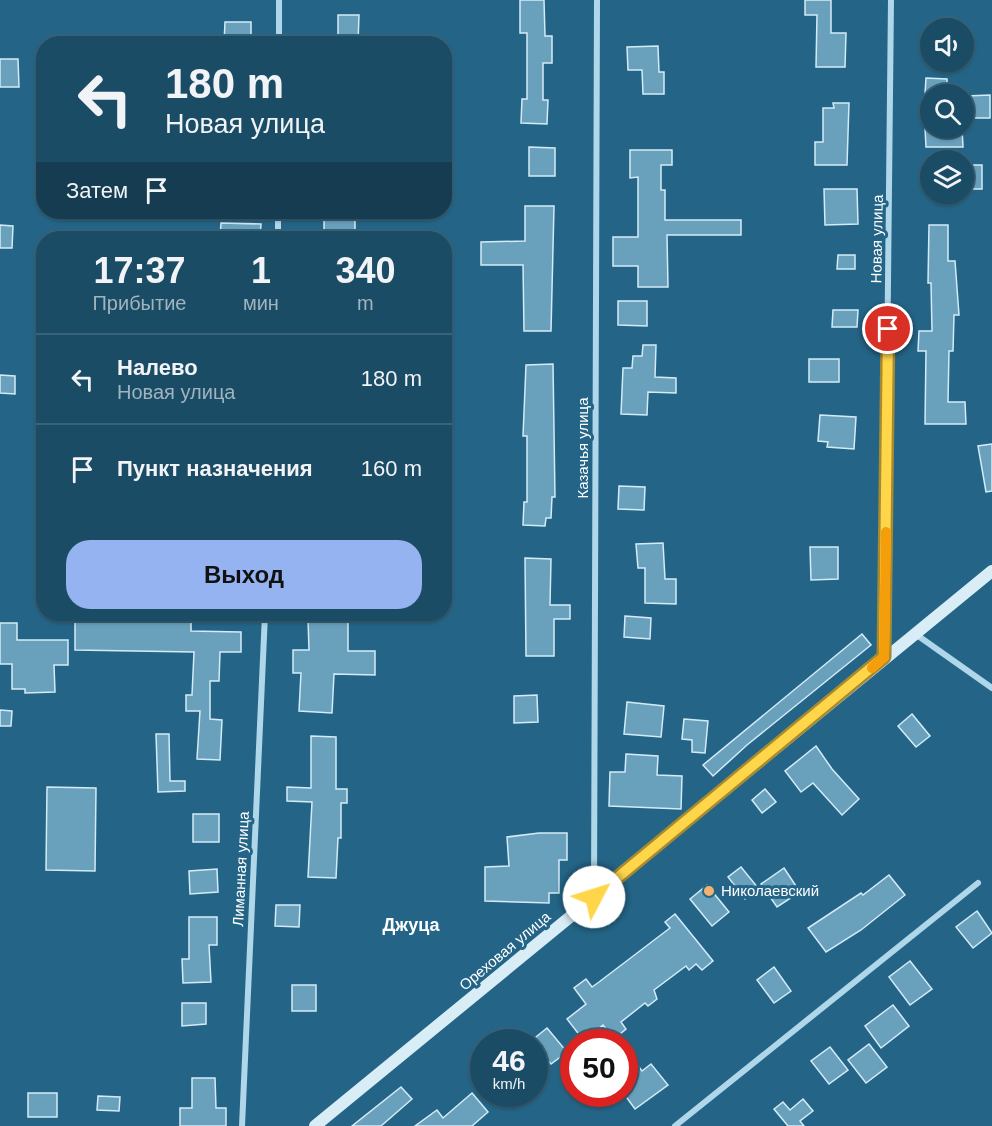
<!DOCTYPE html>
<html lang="ru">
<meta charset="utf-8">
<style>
body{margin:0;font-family:Arial,sans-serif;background:#24536b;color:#f1f3f6;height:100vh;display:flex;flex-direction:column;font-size:22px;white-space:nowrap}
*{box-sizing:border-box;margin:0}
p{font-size:20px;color:#a0b4bf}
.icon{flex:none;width:33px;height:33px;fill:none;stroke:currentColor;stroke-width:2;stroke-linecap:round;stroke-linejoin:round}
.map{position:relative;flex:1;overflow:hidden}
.drawer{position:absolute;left:36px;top:231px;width:416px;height:390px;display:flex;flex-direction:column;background:#1b4c65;border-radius:24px;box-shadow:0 2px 4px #0004,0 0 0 2px #396379}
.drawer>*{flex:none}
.guide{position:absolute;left:36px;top:36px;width:416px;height:183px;border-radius:24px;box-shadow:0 2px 4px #0004,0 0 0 2px #396379;background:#1b4c65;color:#f1f3f6;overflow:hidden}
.fabs{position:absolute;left:920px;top:18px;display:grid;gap:12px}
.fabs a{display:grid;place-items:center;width:54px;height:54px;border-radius:50%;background:#1b4c65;box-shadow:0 2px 4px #0004,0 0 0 2px #396379;font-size:30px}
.speed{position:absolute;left:470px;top:1029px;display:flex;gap:12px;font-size:30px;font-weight:700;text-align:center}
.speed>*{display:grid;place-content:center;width:78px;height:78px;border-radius:50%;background:#1b4c65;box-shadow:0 2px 4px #0004,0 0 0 2px #396379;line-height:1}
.speed small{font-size:15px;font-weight:400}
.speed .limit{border:9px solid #d22;background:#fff;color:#111}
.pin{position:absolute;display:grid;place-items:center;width:51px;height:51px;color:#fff;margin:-26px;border:3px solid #fff;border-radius:50%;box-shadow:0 2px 6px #0007}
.me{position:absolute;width:66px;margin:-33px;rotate:50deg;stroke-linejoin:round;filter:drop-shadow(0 0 4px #0008)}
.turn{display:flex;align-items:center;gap:21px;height:126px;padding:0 30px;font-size:27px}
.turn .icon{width:78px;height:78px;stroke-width:2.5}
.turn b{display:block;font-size:42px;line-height:51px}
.then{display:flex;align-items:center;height:57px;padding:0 30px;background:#0003;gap:12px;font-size:22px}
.eta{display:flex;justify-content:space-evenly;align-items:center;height:102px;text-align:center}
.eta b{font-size:36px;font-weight:600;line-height:42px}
.action{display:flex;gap:12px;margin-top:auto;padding:12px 30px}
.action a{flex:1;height:69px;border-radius:24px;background:#95b2f1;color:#111;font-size:24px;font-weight:600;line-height:69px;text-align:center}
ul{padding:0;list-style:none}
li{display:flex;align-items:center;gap:18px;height:90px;padding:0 30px;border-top:2px solid #396379}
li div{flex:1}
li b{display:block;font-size:22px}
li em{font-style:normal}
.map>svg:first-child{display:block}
.building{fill:#69a0bc;stroke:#d3ebf7;stroke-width:1.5}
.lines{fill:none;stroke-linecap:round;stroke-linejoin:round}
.minor{stroke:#afd6e9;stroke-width:6}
.secondary{stroke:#d9edf7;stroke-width:12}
.route-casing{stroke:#a68a30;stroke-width:15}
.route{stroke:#ffd54a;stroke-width:10}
.slow{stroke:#f59e0b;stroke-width:10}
.poi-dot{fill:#f3b272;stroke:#246587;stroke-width:2}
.labels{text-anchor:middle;stroke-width:6;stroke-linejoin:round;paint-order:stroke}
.street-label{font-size:15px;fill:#fff;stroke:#246587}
.poi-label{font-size:15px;fill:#fff;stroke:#246587;text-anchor:start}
.quarter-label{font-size:18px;font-weight:bold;fill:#fff;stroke:#246587}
</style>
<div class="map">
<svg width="992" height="1126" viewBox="0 0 992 1126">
<rect width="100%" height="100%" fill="#246587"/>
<!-- building -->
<g class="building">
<polygon points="520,0 544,0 545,36 552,36 552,63 543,63 543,100 548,100 547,124 521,123 522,99 527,99 527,33 520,33"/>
<polygon points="805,0 831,0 831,33 846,33 845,67 816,67 817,15 805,15"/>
<polygon points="338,15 359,15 358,44 338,44"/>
<polygon points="225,22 251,22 251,44 224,44"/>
<polygon points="658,46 659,72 664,72 664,94 643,94 642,70 628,70 627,47"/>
<polygon points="0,59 18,59 19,87 0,87"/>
<polygon points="926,78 947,79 947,94 925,94"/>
<polygon points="990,95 990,118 966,118 966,96"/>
<polygon points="833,103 849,103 847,165 815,165 815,142 823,142 823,108 834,108"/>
<polygon points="925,128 962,128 963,147 926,147"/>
<polygon points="529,147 555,148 555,176 529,176"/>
<polygon points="630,150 672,150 672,165 661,165 661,190 665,190 665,220 741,220 741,235 667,235 668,287 638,287 638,266 613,266 613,237 638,237 638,177 630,178"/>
<rect x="963" y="165" width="19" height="24"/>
<polygon points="824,189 857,189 858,224 825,225"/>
<polygon points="525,206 554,206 551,331 524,331 523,265 481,265 481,242 525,241"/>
<polygon points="355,218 355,238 324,238 324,219"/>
<polygon points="221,223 261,224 260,238 220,238"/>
<polygon points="0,225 13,226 12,248 0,248"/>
<polygon points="929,225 948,225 948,261 955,261 959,315 954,315 953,351 949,351 948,402 965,402 966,424 925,424 926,351 918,351 919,331 932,331 931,283 928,283"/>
<polygon points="838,255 855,255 855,269 837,269"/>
<polygon points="618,301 647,301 647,326 618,325"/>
<polygon points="833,310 858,310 857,327 832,327"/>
<polygon points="643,345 656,345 655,377 676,378 676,393 648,392 647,415 621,414 623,368 632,368 633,356 642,356"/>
<rect x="809" y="359" width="30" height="23"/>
<polygon points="553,364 555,497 552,497 551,518 546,518 545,526 523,525 524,502 527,502 527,436 523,436 526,365"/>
<polygon points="0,375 15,376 15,394 0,393"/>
<polygon points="820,415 856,417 854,449 827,447 828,442 818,441"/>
<polygon points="992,444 992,491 986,492 978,446"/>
<polygon points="619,486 645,487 644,510 618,509"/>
<polygon points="663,543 665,579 676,579 676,604 645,603 645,568 638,568 636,544"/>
<polygon points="810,547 838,547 838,579 811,580"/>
<polygon points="525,558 551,559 550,605 570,605 570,619 554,619 554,656 526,656"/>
<polygon points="625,616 651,618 650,639 624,637"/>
<polygon points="308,619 348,619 348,651 375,651 375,675 334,674 332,713 299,711 301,673 293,673 293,650 309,650"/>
<polygon points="75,620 191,621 191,631 241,632 241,652 220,652 219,681 210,681 210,719 222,720 220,760 197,759 200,711 186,711 186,695 192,695 194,652 75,650"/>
<polygon points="0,623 17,623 17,640 68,640 68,665 54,665 55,692 25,693 25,689 12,689 12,664 0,664"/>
<polygon points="862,634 871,645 747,745 713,776 703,765"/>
<polygon points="537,695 538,722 514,723 514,696"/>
<polygon points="627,702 664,706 661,737 624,734"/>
<polygon points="0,710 12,711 11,726 0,726"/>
<polygon points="912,714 930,736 916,747 898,726"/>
<polygon points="684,719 708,721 705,753 692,752 692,740 682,739"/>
<polygon points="156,734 169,734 170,781 185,781 185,791 158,792"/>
<polygon points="311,736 336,737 336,789 347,789 347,803 341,803 341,838 338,838 336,878 308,877 312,802 287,801 287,787 311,788"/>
<polygon points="816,746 832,769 859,799 842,815 813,783 801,792 785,771"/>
<polygon points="626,754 658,756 657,775 682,776 681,809 609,806 610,772 625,772"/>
<polygon points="47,787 96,788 95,871 46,870"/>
<polygon points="765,789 776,802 762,813 752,800"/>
<rect x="193" y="814" width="26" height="28"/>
<polygon points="539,833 567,833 567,860 559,860 559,893 549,893 549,903 485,901 485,867 509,866 507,837"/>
<polygon points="741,867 759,889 745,899 728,877"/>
<polygon points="784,868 800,892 777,907 761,884"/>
<polygon points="217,869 218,892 190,894 189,871"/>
<polygon points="889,875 905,895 861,930 826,952 808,928 861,893 863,895"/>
<polygon points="707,885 729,912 712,926 690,899"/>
<polygon points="276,905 300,905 299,927 275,926"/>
<polygon points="977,911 992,933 973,948 956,927"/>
<polygon points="675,914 713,961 702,970 696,964 689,970 686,966 654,990 657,999 648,1006 645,1003 621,1022 626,1029 614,1039 603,1025 584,1041 567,1019 586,1004 574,988 586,979 592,987 599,982 670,928 665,922"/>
<polygon points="189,917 217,917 217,945 209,945 211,982 183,983 182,959 189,959"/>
<polygon points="910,961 932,989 910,1005 889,977"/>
<polygon points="774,967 791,991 774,1003 757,980"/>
<rect x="292" y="985" width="24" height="26"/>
<polygon points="182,1003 206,1003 206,1024 182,1026"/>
<polygon points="893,1005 909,1026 881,1048 865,1026"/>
<polygon points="547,1028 567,1052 551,1064 531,1041"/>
<polygon points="869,1044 887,1067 866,1083 848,1060"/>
<polygon points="624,1047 642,1071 651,1064 668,1085 635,1109 624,1094"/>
<polygon points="830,1047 848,1070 829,1084 811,1061"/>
<polygon points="192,1078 215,1078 216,1108 226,1108 226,1126 180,1126 180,1108 192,1108"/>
<polygon points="401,1087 412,1099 381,1126 352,1126"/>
<rect x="28" y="1093" width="29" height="24"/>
<polygon points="472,1093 488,1112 472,1126 415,1126 437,1110 443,1118"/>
<polygon points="98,1096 120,1097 119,1111 97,1110"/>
<polygon points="803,1099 813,1111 800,1121 804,1126 788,1126 774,1109 783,1102 790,1110"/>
</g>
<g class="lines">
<!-- minor -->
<g class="minor">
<polyline points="279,44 279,0"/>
<polyline points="278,238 278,212"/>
<polyline points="914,633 992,688"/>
<polyline points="884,657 891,0"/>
<polyline points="594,896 597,0"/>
<polyline points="242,1126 265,614"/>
<polyline points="675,1126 978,883"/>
</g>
<!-- secondary -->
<polyline class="secondary" points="315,1126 992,571"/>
</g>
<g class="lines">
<defs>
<polyline id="route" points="594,897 884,657 888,329"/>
</defs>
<!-- route casing -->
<use href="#route" class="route-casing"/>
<!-- route -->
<use href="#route" class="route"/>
<!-- slow -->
<polyline class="slow" points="872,668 884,657 886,532"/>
</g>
<!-- markers -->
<circle class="poi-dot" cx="709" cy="891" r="6"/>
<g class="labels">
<!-- street labels -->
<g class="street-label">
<text transform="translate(877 239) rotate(-89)" y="5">Новая улица</text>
<text transform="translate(583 448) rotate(-90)" y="5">Казачья улица</text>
<text transform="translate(241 869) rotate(-87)" y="5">Лиманная улица</text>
<text transform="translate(505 951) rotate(-40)" y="5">Ореховая улица</text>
</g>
<!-- poi labels -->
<g class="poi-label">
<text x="721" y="896">Николаевский</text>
</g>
<!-- quarter labels -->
<g class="quarter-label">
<text x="411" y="931">Джуца</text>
</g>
</g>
</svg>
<div class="fabs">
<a><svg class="icon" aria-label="sound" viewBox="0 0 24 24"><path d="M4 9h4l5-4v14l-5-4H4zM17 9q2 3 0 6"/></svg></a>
<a><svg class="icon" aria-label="search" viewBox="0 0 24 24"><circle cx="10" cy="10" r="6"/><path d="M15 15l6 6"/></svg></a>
<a><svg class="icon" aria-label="layers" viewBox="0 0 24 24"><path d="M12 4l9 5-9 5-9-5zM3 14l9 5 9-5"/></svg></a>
</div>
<div class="speed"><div>46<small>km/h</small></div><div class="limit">50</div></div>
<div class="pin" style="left:888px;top:329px;background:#d93025"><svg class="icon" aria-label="arrive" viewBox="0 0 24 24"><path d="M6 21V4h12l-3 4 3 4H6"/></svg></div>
<svg class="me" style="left:594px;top:897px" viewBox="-20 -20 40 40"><circle r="19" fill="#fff"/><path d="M0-13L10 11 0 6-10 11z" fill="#ffd54a"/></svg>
<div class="guide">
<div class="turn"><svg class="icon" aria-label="left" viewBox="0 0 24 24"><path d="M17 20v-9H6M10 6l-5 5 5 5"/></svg><div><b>180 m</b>Новая улица</div></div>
<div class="then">Затем<svg class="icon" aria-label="arrive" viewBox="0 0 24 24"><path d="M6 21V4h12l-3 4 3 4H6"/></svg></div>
</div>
<section class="drawer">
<div class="eta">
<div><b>17:37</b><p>Прибытие</p></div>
<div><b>1</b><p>мин</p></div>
<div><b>340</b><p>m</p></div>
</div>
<ul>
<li><svg class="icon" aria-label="left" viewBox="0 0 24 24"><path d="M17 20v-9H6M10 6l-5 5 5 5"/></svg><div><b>Налево</b><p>Новая улица</p></div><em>180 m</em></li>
<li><svg class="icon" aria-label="arrive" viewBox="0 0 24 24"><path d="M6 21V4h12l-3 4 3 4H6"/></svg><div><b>Пункт назначения</b></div><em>160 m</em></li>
</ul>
<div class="action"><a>Выход</a></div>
</section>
</div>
